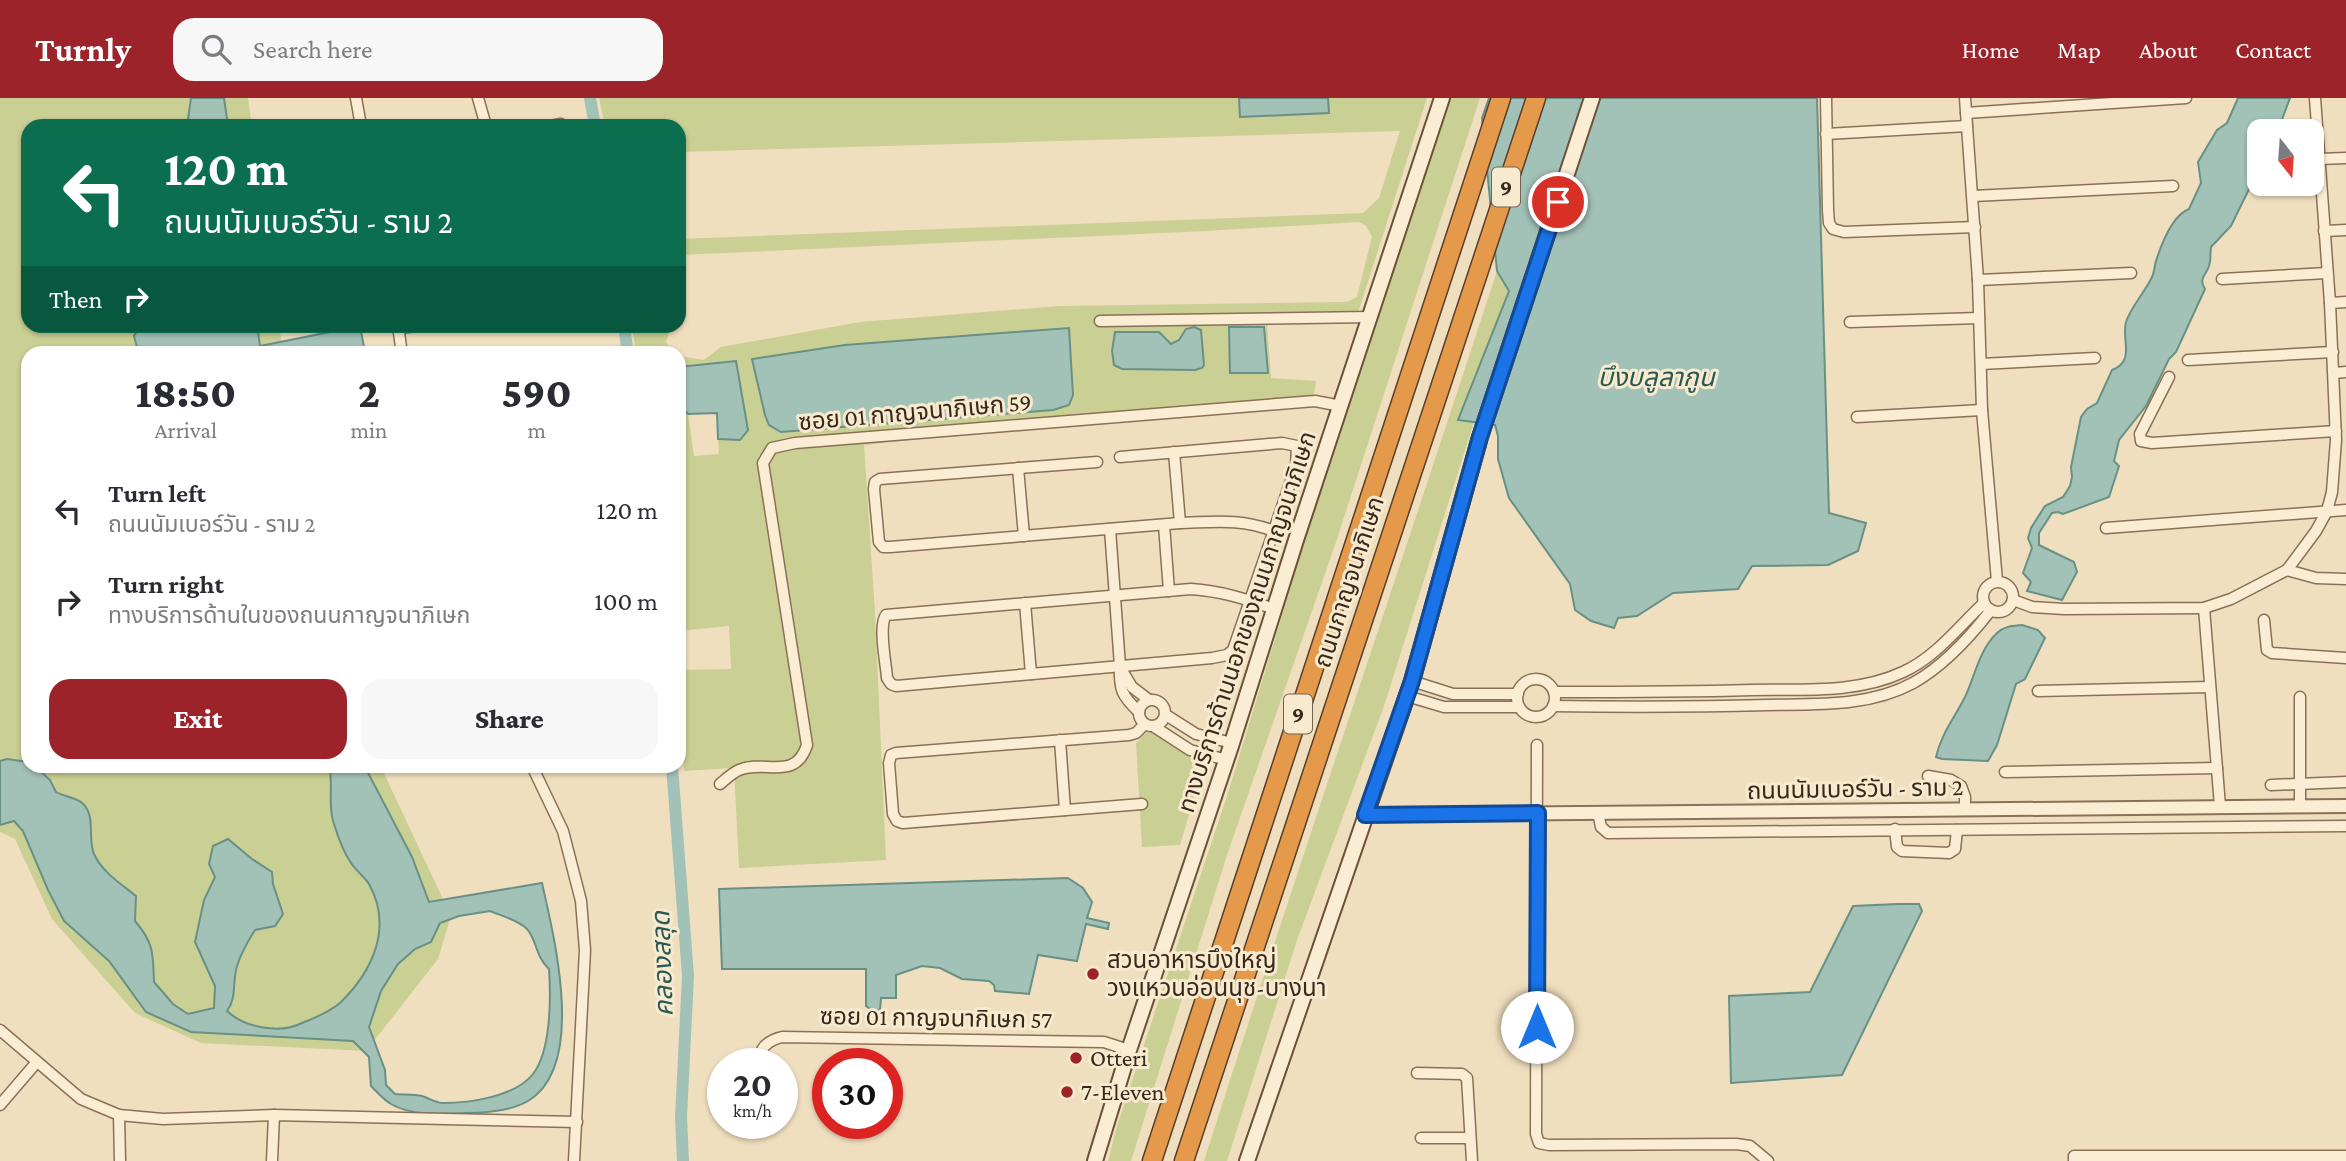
<!DOCTYPE html>
<meta charset="utf-8">
<style>
body{margin:0;font-family:"Crimson Pro","Noto Sans Thai",serif;background:#f7f7f7;color:#2b2b33;height:100vh;display:flex;flex-direction:column;font-size:26px;white-space:nowrap}
*{box-sizing:border-box;margin:0}
p{font-size:23px;color:#7c7c81}
.icon{flex:none;width:38px;height:38px;fill:none;stroke:currentColor;stroke-width:2;stroke-linecap:round;stroke-linejoin:round}
.map{position:relative;flex:1;overflow:hidden}
.drawer{position:absolute;left:21px;top:248px;width:665px;height:427px;display:flex;flex-direction:column;background:#fff;border-radius:21px;box-shadow:0 2px 5px #0004}
.drawer>*{flex:none}
.top-card{position:absolute;left:21px;top:21px;width:665px;height:214px;border-radius:21px;box-shadow:0 2px 5px #0004;background:#0b6e4f;color:#fff;overflow:hidden}
.needle{width:46px;rotate:163deg}
.controls{position:absolute;left:2247px;top:21px;display:grid;gap:14px}
.controls a{display:grid;place-items:center;width:77px;height:77px;border-radius:14px;background:#fff;box-shadow:0 2px 5px #0004;font-size:35px}
.speed{position:absolute;left:707px;top:950px;display:flex;gap:14px;font-size:35px;font-weight:700;text-align:center}
.speed>*{display:grid;place-content:center;width:91px;height:91px;border-radius:50%;background:#fff;box-shadow:0 2px 5px #0004;line-height:1}
.speed small{font-size:18px;font-weight:400}
.speed .limit{border:10px solid #d22;background:#fff;color:#111}
.pin{position:absolute;display:grid;place-items:center;width:60px;height:60px;color:#fff;margin:-30px;border:4px solid #fff;border-radius:50%;box-shadow:0 2px 7px #0007}
.me{position:absolute;width:77px;margin:-38px;rotate:0deg;stroke-linejoin:round;filter:drop-shadow(0 0 5px #0008)}
.turn{display:flex;align-items:center;gap:24px;height:147px;padding:0 28px;font-size:32px}
.turn .icon{width:91px;height:91px;stroke-width:2.5}
.turn b{display:block;font-size:49px;line-height:60px}
.then{display:flex;align-items:center;height:66px;padding:0 28px;background:#0003;gap:14px;font-size:26px}
.eta{display:flex;justify-content:space-evenly;align-items:center;height:119px;text-align:center}
.eta b{font-size:42px;font-weight:800;line-height:49px}
.action{display:flex;gap:14px;margin-top:auto;padding:14px 28px}
.action a{flex:1;height:80px;border-radius:21px;background:#9c232a;color:#fff;font-size:28px;font-weight:800;line-height:80px;text-align:center}
.action a+a{background:#f7f7f7;color:#2b2b33}
ul{padding:0;list-style:none}
li{display:flex;align-items:center;gap:21px;height:91px;padding:0 28px}
li div{flex:1}
li b{display:block;font-size:26px}
li em{font-style:normal}
header{display:flex;align-items:center;gap:42px;box-sizing:border-box;height:98px;padding:0 35px;background:#9c232a;color:#fff}
header strong{font-size:33px}
nav{display:flex;gap:38px;margin-inline-start:auto;font-size:24px}
.search{width:490px;height:63px;background:#f7f7f7;display:flex;align-items:center;gap:18px;box-sizing:border-box;padding:0 24px;border-radius:21px;color:#7c7c81;font-size:26px}
.map>svg:first-child{display:block}
.green{fill:#cacf93;fill-rule:evenodd}
.water{fill:#a3c2b7;stroke:#699085;stroke-width:2;fill-rule:evenodd}
.lines{fill:none;stroke-linecap:round;stroke-linejoin:round}
.canal{stroke:#a3c2b7;stroke-width:12}
.minor-casing{stroke:#8a7057;stroke-width:13}
.tertiary-casing{stroke:#8a7057;stroke-width:16}
.secondary-casing{stroke:#6c513a;stroke-width:18}
.motorway-casing{stroke:#573e2b;stroke-width:21}
.minor{stroke:#fbedd3;stroke-width:10}
.tertiary{stroke:#fbedd3;stroke-width:12}
.secondary{stroke:#fbedd3;stroke-width:14}
.motorway{stroke:#e59a4b;stroke-width:18}
.route-casing{stroke:#114b97;stroke-width:18}
.route{stroke:#1a73e8;stroke-width:12}
.poi-dot{fill:#9c232a;stroke:#f7eacf;stroke-width:2.5}
.labels{text-anchor:middle;stroke-width:6;stroke-linejoin:round;paint-order:stroke}
.shield{fill:#f7eacf;stroke:#726352;stroke-width:2}
.shield-label{font-size:23px;font-weight:bold;fill:#39291c}
.street-label{font-size:24px;fill:#39291c;stroke:#f7eacf}
.poi-label{font-size:24px;fill:#39291c;stroke:#f7eacf;text-anchor:start}
.water-label{font-size:26px;font-style:italic;fill:#2a5954;stroke:#f7eacf}
</style>
<header>
<strong>Turnly</strong>
<div class="search"><svg class="icon" aria-label="search" viewBox="0 0 24 24"><circle cx="10" cy="10" r="6"/><path d="M15 15l6 6"/></svg>Search here</div>
<nav><a>Home</a><a>Map</a><a>About</a><a>Contact</a></nav>
</header>
<div class="map">
<svg width="2346" height="1063" viewBox="0 0 2346 1063">
<rect width="100%" height="100%" fill="#f0dfbf"/>
<!-- green -->
<g class="green">
<polygon points="0,0 248,0 252,28 28,28 28,228 279,228 283,255 28,256 28,668 381,669 451,818 438,861 366,953 201,945 135,915 52,821 15,741 0,734"/>
<path d="M599,0H1427L1355,224L1267,226L1271,280L1316,283L1314,297L1309,300L864,347L875,514L886,762L739,770L734,670L684,673L679,572L731,571L729,528L679,533V290L681,307L688,316L694,358L719,356L718,341L740,342L748,332L736,264L679,269V258L704,262L721,249L860,224L1060,208L1347,204L1357,199L1372,139L1366,128L1359,124L1206,133L679,157V141L1363,115L1379,100L1400,33L679,54V28H605ZM1068,230L1072,268L753,261L845,247Z"/>
<polygon points="1450,0 1480,0 1336,444 1227,757 1131,1063 1108,1063 1117,1028 1229,692 1328,366"/>
<path d="M1497,173L1509,193L1459,322L1474,324L1384,608L1297,842L1227,1063H1204C1299,765 1400,470 1497,173Z"/>
<polygon points="632,228 671,228 666,244 674,255 636,255"/>
<polygon points="1147,634 1154,634 1181,654 1205,664 1180,747 1142,749 1136,645"/>
</g>
<!-- water -->
<g class="water">
<polygon points="191,0 224,0 228,28 187,28"/>
<polygon points="1239,0 1328,0 1329,15 1240,19"/>
<polygon points="1489,0 1817,0 1829,415 1866,425 1858,453 1828,467 1752,468 1738,491 1673,495 1637,518 1618,520 1614,530 1591,523 1575,512 1570,486 1509,400 1498,361 1498,338 1495,327 1458,322 1509,193 1497,173 1482,20"/>
<path d="M2238,0H2290L2278,32L2259,33V48L2252,59L2249,69L2252,85L2231,128L2211,149C2210,155 2211,163 2209,168C2206,178 2198,180 2205,191L2176,254L2169,261L2146,308L2119,342L2114,363L2119,368L2109,399L2063,416L2058,414L2052,415L2039,435V447L2074,464L2077,474L2062,502L2027,493L2031,484L2023,475L2032,450L2028,440L2031,430L2045,408L2063,399L2070,388L2072,379L2071,369L2081,319L2087,311L2097,305L2112,272C2136,263 2121,241 2126,224C2131,209 2144,195 2151,181C2155,175 2154,167 2157,160C2162,145 2173,117 2189,111L2201,85L2198,64L2217,32L2227,25Z"/>
<polygon points="140,228 257,228 260,248 360,228 364,249 331,256 147,255 137,249 134,238"/>
<polygon points="1194,229 1201,232 1204,267 1202,270 1195,272 1122,271 1114,267 1112,253 1115,234 1159,234 1171,246 1179,242 1186,231"/>
<polygon points="1229,229 1264,229 1268,275 1230,275"/>
<polygon points="1069,230 1073,297 1069,307 1053,312 781,334 769,327 765,317 752,261 845,247"/>
<polygon points="736,263 748,332 740,342 718,341 717,315 688,316 681,307 679,269"/>
<path d="M2022,527L2038,532L2045,540L2025,581L2016,586L1997,647L1988,663L1942,661L1936,659C1941,636 1955,619 1965,599C1975,578 1979,552 1997,535C2004,528 2013,528 2022,527Z"/>
<path d="M7,661L28,664V668L36,669L50,682L56,694C63,698 75,700 81,704C97,716 87,741 94,756C102,774 121,786 136,798L135,823C154,845 153,856 154,884L173,906L188,916L214,910L215,888L195,844L204,802L215,779L209,766L213,748L228,741L252,761L272,774L273,786L283,816L275,828L255,832C248,843 241,855 237,868C232,884 237,900 227,913C245,930 280,936 302,925C315,920 329,914 340,905C373,873 393,829 369,786C364,778 356,773 351,765C344,755 338,739 334,726C327,707 334,688 329,669H365L412,759L429,804L542,785C554,839 587,968 528,1003C511,1013 484,1015 465,1015C442,1016 411,1018 391,1006C384,1002 377,994 371,988L369,959L353,943L191,934L146,914L109,863L64,823L48,792L23,733L14,723L0,727V663ZM490,813C502,818 518,822 527,831C537,842 535,858 549,871C551,900 551,953 533,976C515,999 469,1005 442,1005C434,1004 429,1000 422,998C413,996 403,997 395,996L386,987L385,972L369,929L381,893L398,866L415,851L431,844L440,825L459,818Z"/>
<polygon points="1068,780 1083,790 1092,804 1087,820 1109,825 1108,831 1086,826 1077,863 1038,857 1029,896 995,893 994,887 989,883 962,881 940,870 922,868 896,877 896,900 881,900 880,912 874,914 866,908 866,871 722,871 719,791"/>
<polygon points="1898,806 1919,806 1922,813 1842,977 1731,985 1729,898 1810,894 1853,808"/>
</g>
<g class="lines">
<!-- canal -->
<g class="canal">
<polyline points="590,0 595,28"/>
<polyline points="624,228 628,256"/>
<polyline points="672,668 688,878 681,1019 683,1063"/>
</g>
<defs>
<g id="minor">
<polyline points="356,0 361,28"/>
<polyline points="478,0 486,28"/>
<polyline points="1826,0 1828,112 1829,125 1833,131 1844,134 1975,129"/>
<polyline points="1965,0 1978,182 1982,312 1997,483"/>
<polyline points="1966,15 2186,0"/>
<polyline points="550,28 561,26"/>
<polyline points="1826,36 1967,28"/>
<polyline points="2319,61 2346,60"/>
<polyline points="1973,98 2173,88"/>
<polyline points="2324,133 2346,132"/>
<polyline points="2222,181 2327,175"/>
<polyline points="1978,182 2131,175"/>
<polyline points="2330,205 2346,204"/>
<polyline points="1100,223 1370,219"/>
<polyline points="1850,224 1979,220"/>
<polyline points="398,228 402,256"/>
<polyline points="399,230 417,228"/>
<polyline points="2188,262 2333,254"/>
<polyline points="1981,266 2095,260"/>
<polyline points="2334,275 2346,274"/>
<polyline points="2169,279 2140,336 2141,343 2152,345 2336,333"/>
<polyline points="1857,319 1982,312"/>
<polyline points="1174,354 1180,425"/>
<path d="M1120,359L1282,345L1297,348L1296,368L1233,552L1227,557L1212,560L896,588L891,586L887,580C886,565 878,528 886,517L1191,491C1221,493 1246,501 1274,511"/>
<path d="M1097,364L880,381L875,384L874,391L879,444L883,449H890L1180,425C1215,424 1240,420 1274,433"/>
<polyline points="1018,370 1024,438"/>
<polyline points="1164,427 1169,493"/>
<polyline points="2106,430 2346,412"/>
<path d="M1110,431L1120,568C1119,592 1122,598 1139,614"/>
<polyline points="2287,472 2316,480 2346,481"/>
<circle cx="1998" cy="499" r="15"/>
<polyline points="2013,502 2032,509 2064,511 2204,510 2231,501 2287,472 2316,433 2327,413 2332,394 2336,342 2330,205 2315,0"/>
<polyline points="1025,505 1031,576"/>
<polyline points="2204,510 2220,708"/>
<polyline points="2264,522 2267,552 2272,555 2346,560"/>
<polyline points="1120,569 1132,589 1149,602"/>
<circle cx="1536" cy="600" r="19"/>
<polyline points="1412,583 1453,596 1518,596"/>
<polyline points="2038,593 2210,589"/>
<path d="M1554,594C1619,594 1685,594 1751,592C1802,591 1856,596 1903,574C1936,559 1958,529 1984,505"/>
<polyline points="1407,598 1444,609 1519,609"/>
<circle cx="1152" cy="615" r="13"/>
<path d="M1553,608C1624,609 1695,609 1767,607C1816,606 1869,609 1913,585C1944,568 1970,539 1991,512"/>
<polyline points="1166,617 1196,636 1232,645"/>
<polyline points="1153,628 1190,652 1227,662"/>
<polyline points="1060,642 1065,712"/>
<polyline points="1537,647 1536,1036 1539,1045 1549,1047 1736,1046 1750,1048 1768,1063"/>
<polyline points="532,668 563,733 581,803 585,852 574,1063"/>
<polyline points="2005,674 2217,670"/>
<polyline points="1928,678 1951,682 1961,688 1965,699 1965,711"/>
<path d="M720,686C726,681 732,675 739,672C765,661 795,684 807,647L763,365L772,350L795,345L1315,303L1341,308"/>
<polyline points="2271,687 2346,684"/>
<polyline points="1142,706 903,725 897,723 893,716 889,665 891,657 896,655 1129,637 1136,635 1145,626"/>
<polyline points="2300,708 2300,599"/>
<polyline points="1598,714 1601,729 1608,735 2346,728"/>
<polyline points="1895,731 1897,749 1902,753 1949,755 1955,751 1957,732"/>
<polyline points="0,932 81,1001 119,1017 163,1021 274,1017 577,1024"/>
<path d="M756,966C761,951 765,943 782,939L1104,944L1129,952"/>
<polyline points="1417,975 1462,976 1467,980 1472,1063"/>
<polyline points="0,1007 36,965"/>
<polyline points="119,1017 120,1063"/>
<polyline points="1421,1040 1470,1040"/>
<polyline points="272,1063 274,1017"/>
<polyline points="2074,1063 2074,1058 2346,1058"/>
</g>
<polyline id="tertiary" points="1365,717 2346,708"/>
<g id="secondary">
<polyline points="1095,1063 1129,952 1231,648 1296,442 1442,0"/>
<polyline points="1247,1063 1412,583 1480,339 1592,0"/>
</g>
<g id="motorway">
<polyline points="1152,1063 1501,0"/>
<polyline points="1184,1063 1536,0"/>
</g>
</defs>
<!-- minor casing -->
<use href="#minor" class="minor-casing"/>
<!-- tertiary casing -->
<use href="#tertiary" class="tertiary-casing"/>
<!-- secondary casing -->
<use href="#secondary" class="secondary-casing"/>
<!-- motorway casing -->
<use href="#motorway" class="motorway-casing"/>
<!-- minor -->
<use href="#minor" class="minor"/>
<!-- tertiary -->
<use href="#tertiary" class="tertiary"/>
<!-- secondary -->
<use href="#secondary" class="secondary"/>
<!-- motorway -->
<use href="#motorway" class="motorway"/>
</g>
<g class="lines">
<defs>
<polyline id="route" points="1537,929 1538,715 1365,717 1412,583 1480,339 1558,104"/>
</defs>
<!-- route casing -->
<use href="#route" class="route-casing"/>
<!-- route -->
<use href="#route" class="route"/>
</g>
<!-- markers -->
<g class="poi-dot">
<circle cx="1093" cy="876" r="7"/>
<circle cx="1076" cy="960" r="7"/>
<circle cx="1067" cy="994" r="7"/>
</g>
<g class="labels">
<!-- shield labels -->
<g class="shield">
<rect x="1492" y="69.5" width="28" height="39" rx="5"/>
<rect x="1284" y="596.5" width="28" height="39" rx="5"/>
</g>
<g class="shield-label">
<text x="1506" y="97">9</text>
<text x="1298" y="624">9</text>
</g>
<!-- street labels -->
<g class="street-label">
<text transform="translate(915 314) rotate(-5)" y="8">ซอย 01 กาญจนาภิเษก 59</text>
<text transform="translate(1349 484) rotate(-72)" y="8">ถนนกาญจนาภิเษก</text>
<text transform="translate(1247 524) rotate(-72)" y="8">ทางบริการด้านนอกของถนนกาญจนาภิเษก</text>
<text transform="translate(1855 691) rotate(-1)" y="8">ถนนนัมเบอร์วัน - ราม 2</text>
<text transform="translate(936 920) rotate(1)" y="8">ซอย 01 กาญจนากิเษก 57</text>
</g>
<!-- poi labels -->
<g class="poi-label">
<text x="1107" y="870">สวนอาหารบึงใหญ่<tspan x="1107" dy="28">วงแหวนอ่อนนุช-บางนา</tspan></text>
<text x="1090" y="968">Otteri</text>
<text x="1081" y="1002">7-Eleven</text>
</g>
<!-- water labels -->
<g class="water-label">
<text x="1656" y="288">บึงบลูลากูน</text>
<text transform="translate(662 866) rotate(-92)" y="9">คลองสลุด</text>
</g>
</g>
</svg>
<div class="controls">
<a><svg class="needle" viewBox="-14 -14 28 28"><path d="M0-13l5 13h-10z" fill="#e53935"/><path d="M0 13l5-13h-10z" fill="#7c7c81"/></svg></a>
</div>
<div class="speed"><div>20<small>km/h</small></div><div class="limit">30</div></div>
<div class="pin" style="left:1558px;top:104px;background:#d93025"><svg class="icon" aria-label="arrive" viewBox="0 0 24 24"><path d="M6 21V4h12l-3 4 3 4H6"/></svg></div>
<svg class="me" style="left:1537px;top:929px" viewBox="-20 -20 40 40"><circle r="19" fill="#fff"/><path d="M0-13L10 11 0 6-10 11z" fill="#1a73e8"/></svg>
<div class="top-card">
<div class="turn"><svg class="icon" aria-label="left" viewBox="0 0 24 24"><path d="M17 20v-9H6M10 6l-5 5 5 5"/></svg><div><b>120 m</b>ถนนนัมเบอร์วัน - ราม 2</div></div>
<div class="then">Then<svg class="icon" aria-label="right" viewBox="0 0 24 24"><path d="M7 20v-9h11M14 6l5 5-5 5"/></svg></div>
</div>
<section class="drawer">
<div class="eta">
<div><b>18:50</b><p>Arrival</p></div>
<div><b>2</b><p>min</p></div>
<div><b>590</b><p>m</p></div>
</div>
<ul>
<li><svg class="icon" aria-label="left" viewBox="0 0 24 24"><path d="M17 20v-9H6M10 6l-5 5 5 5"/></svg><div><b>Turn left</b><p>ถนนนัมเบอร์วัน - ราม 2</p></div><em>120 m</em></li>
<li><svg class="icon" aria-label="right" viewBox="0 0 24 24"><path d="M7 20v-9h11M14 6l5 5-5 5"/></svg><div><b>Turn right</b><p>ทางบริการด้านในของถนนกาญจนาภิเษก</p></div><em>100 m</em></li>
</ul>
<div class="action"><a>Exit</a><a>Share</a></div>
</section>
</div>
